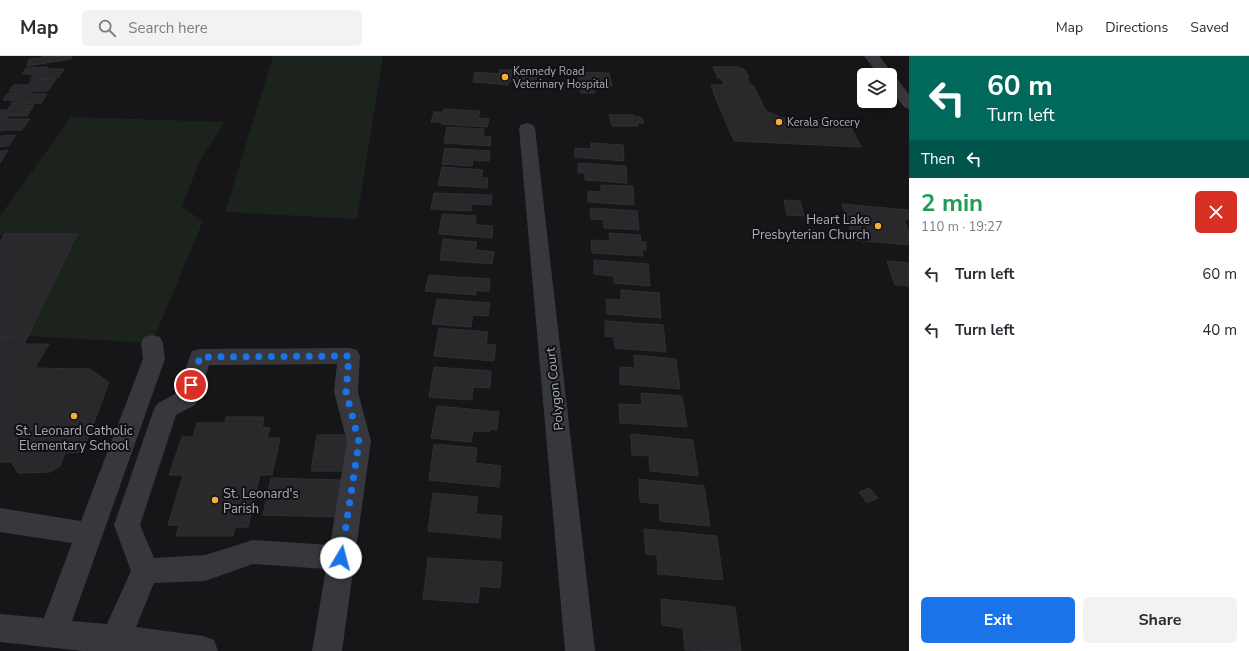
<!DOCTYPE html>
<meta charset="utf-8">
<style>
body{margin:0;font-family:"Nunito Sans",sans-serif;background:#f2f2f3;color:#2b2b33;height:100vh;display:flex;flex-direction:column;font-size:15px;white-space:nowrap}
*{box-sizing:border-box;margin:0}
p{font-size:13px;color:#7c7c81}
.icon{flex:none;width:22px;height:22px;fill:none;stroke:currentColor;stroke-width:2;stroke-linecap:round;stroke-linejoin:round}
.map{position:relative;flex:1;overflow:hidden}
.side{display:flex;flex-direction:column;background:#fff;width:340px}
.side>*{flex:none}
.hud{background:#00695c;color:#fff;overflow:hidden}
.buttons{position:absolute;left:857px;top:12px;display:grid;gap:8px}
.buttons a{display:grid;place-items:center;width:40px;height:40px;border-radius:6px;background:#fff;box-shadow:0 4px 16px #0002;font-size:20px}
.pin{position:absolute;display:grid;place-items:center;width:34px;height:34px;color:#fff;margin:-17px;border:2px solid #fff;border-radius:50%;box-shadow:0 1px 4px #0007}
.me{position:absolute;width:44px;margin:-22px;rotate:8deg;stroke-linejoin:round;filter:drop-shadow(0 0 3px #0008)}
.turn{display:flex;align-items:center;gap:14px;height:84px;padding:0 12px;font-size:18px}
.turn .icon{width:52px;height:52px;stroke-width:2.5}
.turn b{display:block;font-size:28px;line-height:34px}
.then{display:flex;align-items:center;height:38px;padding:0 12px;background:#0003;gap:8px;font-size:15px}
.round{display:grid;place-items:center;flex:none;width:42px;height:42px;border-radius:6px;background:#f2f2f3}
.summary{display:flex;align-items:center;justify-content:space-between;height:68px;padding:0 12px}
h1{font-size:24px;font-weight:700;line-height:30px;color:#1e9e55}
.primary-button{display:flex;gap:8px;margin-top:auto;padding:8px 12px}
.primary-button a{flex:1;height:46px;border-radius:6px;background:#1a73e8;color:#fff;font-size:16px;font-weight:700;line-height:46px;text-align:center}
.primary-button a+a{background:#f2f2f3;color:#2b2b33}
ul{padding:0;list-style:none}
li{display:flex;align-items:center;gap:12px;height:56px;padding:0 12px}
li div{flex:1}
li b{display:block;font-size:15px}
li em{font-style:normal}
header{display:flex;align-items:center;gap:24px;box-sizing:border-box;height:56px;padding:0 20px;background:#fff;border-bottom:1px solid #e1e1e2}
header strong{font-size:19px}
nav{display:flex;gap:22px;margin-inline-start:auto;font-size:14px}
.search{width:280px;height:36px;background:#f2f2f3;display:flex;align-items:center;gap:10px;box-sizing:border-box;padding:0 14px;border-radius:6px;color:#7c7c81;font-size:15px}
main{display:flex;flex:1;min-height:0}
.map>svg:first-child{display:block}
.green{fill:#1c231d}
.building{fill:#29292c;stroke:#303034}
.lines{fill:none;stroke-linecap:round;stroke-linejoin:round}
.minor{fill:#37383d;fill-rule:evenodd}
.route{stroke:#1a73e8;stroke-width:7;stroke-dasharray:0 12.6}
.poi-dot{fill:#f2b134;stroke:#111113;stroke-width:1.5}
.labels{text-anchor:middle;stroke-width:4;stroke-linejoin:round;paint-order:stroke}
.far-poi-label{font-size:11px;fill:#a8adb8;stroke:#111113;text-anchor:start}
.poi-label{font-size:13px;fill:#a8adb8;stroke:#111113;text-anchor:end}
.street-label{font-size:13px;fill:#a8adb8;stroke:#111113}
</style>
<header>
<strong>Map</strong>
<div class="search"><svg class="icon" aria-label="search" viewBox="0 0 24 24"><circle cx="10" cy="10" r="6"/><path d="M15 15l6 6"/></svg>Search here</div>
<nav><a>Map</a><a>Directions</a><a>Saved</a></nav>
</header>
<main>
<div class="map">
<svg width="909" height="595" viewBox="0 0 909 595">
<rect width="100%" height="100%" fill="#161618"/>
<!-- green -->
<g class="green">
<polygon points="273,0 383,0 357,163 225,156"/>
<polygon points="71,61 225,66 199,106 182,151 203,165 152,287 28,280 77,178 0,179 0,160"/>
</g>
<!-- building -->
<g class="building">
<polygon points="43,0 72,0 71,3 65,4 27,10 29,3 42,2"/>
<polygon points="48,11 47,13 64,13 58,22 30,23 34,18 22,18 26,12"/>
<polygon points="713,11 738,11 745,14 749,22 747,23 750,29 753,29 766,55 782,62 843,65 850,69 861,91 734,85 713,36 714,36 711,29 724,29 721,22 718,22"/>
<polygon points="512,12 537,14 536,27 508,25 508,29 473,26 475,16 499,18 499,14 511,14"/>
<polygon points="578,16 609,17 612,30 594,30 595,37 581,37"/>
<polygon points="56,23 48,35 9,35 14,29 28,29 32,24"/>
<polygon points="31,36 30,38 47,38 41,47 11,48 14,44 3,44 8,37"/>
<polygon points="11,49 34,49 27,60 8,60 7,62 0,62 0,54 7,54"/>
<polygon points="444,53 480,55 478,62 489,63 487,71 441,68 441,66 431,66 434,56 443,56"/>
<polygon points="609,59 634,59 635,61 641,61 644,67 637,67 638,70 612,70"/>
<polygon points="0,63 30,63 22,74 3,74 2,75 0,75"/>
<polygon points="447,71 484,73 483,80 491,81 490,90 444,87"/>
<polygon points="16,79 8,90 0,91 0,80"/>
<polygon points="591,87 623,89 624,105 575,101 575,92 591,93"/>
<polygon points="445,92 490,95 489,105 473,104 472,110 442,108"/>
<polygon points="8,94 0,107 0,95"/>
<polygon points="578,107 626,110 627,127 585,124 585,117 578,117"/>
<polygon points="442,111 483,114 481,122 488,122 487,132 438,129"/>
<polygon points="601,129 633,130 634,149 588,146 588,135 601,136"/>
<polygon points="434,137 492,139 491,149 472,148 471,155 431,153"/>
<polygon points="784,144 800,145 804,160 787,159"/>
<polygon points="842,148 909,154 909,164 904,163 909,177 909,189 853,184"/>
<polygon points="590,152 637,155 639,174 604,172 604,164 591,163"/>
<polygon points="442,158 476,160 475,169 493,170 492,182 439,178"/>
<polygon points="609,177 640,179 641,186 646,186 646,194 642,193 643,200 592,197 591,184 610,185"/>
<polygon points="4,178 77,178 28,280 0,281 0,186"/>
<polygon points="443,183 477,186 475,194 494,196 492,208 440,204"/>
<polygon points="594,204 648,208 650,230 614,227 614,220 594,218"/>
<polygon points="887,205 909,207 909,230 895,229"/>
<polygon points="429,219 490,223 489,235 476,235 476,239 425,235"/>
<polygon points="621,234 659,237 661,262 607,258 606,243 621,244"/>
<polygon points="437,243 490,247 488,260 473,259 471,271 432,268"/>
<polygon points="605,265 663,269 666,296 615,292 614,281 605,280"/>
<polygon points="439,272 488,276 486,288 496,289 494,305 434,300"/>
<polygon points="28,280 24,288 49,288 35,312 89,313 109,326 83,396 65,397 60,410 50,416 18,417 11,406 0,406 0,281"/>
<polygon points="634,299 676,303 680,333 620,328 620,311 635,312"/>
<polygon points="434,311 491,315 490,332 473,331 472,344 429,341"/>
<polygon points="641,337 682,340 687,371 620,367 619,348 642,349"/>
<polygon points="437,350 499,356 497,374 490,373 489,376 473,375 471,386 431,382"/>
<polygon points="226,361 264,361 262,371 270,372 267,382 280,382 272,419 260,419 248,471 235,471 233,480 176,480 179,469 168,469 183,419 169,419 182,381 193,381 197,367 225,367"/>
<polygon points="631,378 693,384 698,420 650,415 649,400 632,399"/>
<polygon points="317,379 348,379 344,415 311,415"/>
<polygon points="434,388 477,392 475,407 501,410 499,431 429,424"/>
<polygon points="271,422 341,424 336,461 263,459"/>
<polygon points="639,423 704,430 710,470 660,465 659,448 640,446"/>
<polygon points="869,432 878,442 867,447 859,436"/>
<polygon points="433,437 478,441 476,458 502,460 500,482 428,475"/>
<polygon points="644,473 717,480 723,524 658,518 657,499 646,498"/>
<polygon points="428,502 502,506 500,532 480,530 478,547 423,543"/>
<polygon points="661,543 735,551 741,595 685,594 683,572 662,569"/>
</g>
<g class="lines">
<!-- minor -->
<g class="minor">
<polygon points="864,0 879,0 909,38 909,53 904,51 890,33 890,19 879,19"/>
<polygon points="527,67 533,69 535,72 595,595 565,595 519,72 521,69"/>
<path d="M152,279L160,281L163,287L165,303L72,565L107,568L131,515L114,469L154,353L158,347L177,337L192,295L200,293L349,292L357,294L360,300L358,336L371,385L342,595H312L326,513L253,508L205,525L154,527L136,571L203,580L214,584L218,595H83L0,586V558L44,562L72,487L0,476V452L81,465L143,303L141,287L144,281ZM337,308L334,336L347,385L330,489L253,484L205,499L154,502L140,469L176,359L195,349L199,343L209,309Z"/>
</g>
</g>
<g class="lines">
<!-- route -->
<polyline class="route" points="191,329 200,301 349,300 346,336 359,386 341,502"/>
</g>
<!-- markers -->
<g class="poi-dot">
<circle cx="505" cy="21" r="4"/>
<circle cx="779" cy="66" r="4"/>
<circle cx="878" cy="170" r="4"/>
<circle cx="74" cy="360" r="4"/>
<circle cx="215" cy="444" r="4"/>
</g>
<g class="labels">
<!-- far-poi labels -->
<g class="far-poi-label">
<text x="513" y="19">Kennedy Road<tspan x="513" dy="13">Veterinary Hospital</tspan></text>
<text x="787" y="70">Kerala Grocery</text>
</g>
<!-- poi labels -->
<g class="poi-label">
<text x="870" y="168">Heart Lake<tspan x="870" dy="15">Presbyterian Church</tspan></text>
<text x="74" y="379" text-anchor="middle">St. Leonard Catholic<tspan x="74" dy="15">Elementary School</tspan></text>
<text x="223" y="442" text-anchor="start">St. Leonard's<tspan x="223" dy="15">Parish</tspan></text>
</g>
<!-- street labels -->
<g class="street-label">
<text transform="translate(554 333) rotate(-96)" y="5">Polygon Court</text>
</g>
</g>
</svg>
<div class="buttons">
<a><svg class="icon" aria-label="layers" viewBox="0 0 24 24"><path d="M12 4l9 5-9 5-9-5zM3 14l9 5 9-5"/></svg></a>
</div>
<div class="pin" style="left:191px;top:329px;background:#d93025"><svg class="icon" aria-label="arrive" viewBox="0 0 24 24"><path d="M6 21V4h12l-3 4 3 4H6"/></svg></div>
<svg class="me" style="left:341px;top:502px" viewBox="-20 -20 40 40"><circle r="19" fill="#fff"/><path d="M0-13L10 11 0 6-10 11z" fill="#1a73e8"/></svg>
</div>
<section class="side">
<div class="hud">
<div class="turn"><svg class="icon" aria-label="left" viewBox="0 0 24 24"><path d="M17 20v-9H6M10 6l-5 5 5 5"/></svg><div><b>60 m</b>Turn left</div></div>
<div class="then">Then<svg class="icon" aria-label="left" viewBox="0 0 24 24"><path d="M17 20v-9H6M10 6l-5 5 5 5"/></svg></div>
</div>
<div class="summary"><div><h1>2 min</h1><p>110 m · 19:27</p></div><a class="round" style="background:#d93025;color:#fff"><svg class="icon" aria-label="close" viewBox="0 0 24 24"><path d="M6 6l12 12M18 6L6 18"/></svg></a></div>
<ul>
<li><svg class="icon" aria-label="left" viewBox="0 0 24 24"><path d="M17 20v-9H6M10 6l-5 5 5 5"/></svg><div><b>Turn left</b></div><em>60 m</em></li>
<li><svg class="icon" aria-label="left" viewBox="0 0 24 24"><path d="M17 20v-9H6M10 6l-5 5 5 5"/></svg><div><b>Turn left</b></div><em>40 m</em></li>
</ul>
<div class="primary-button"><a>Exit</a><a>Share</a></div>
</section>
</main>
